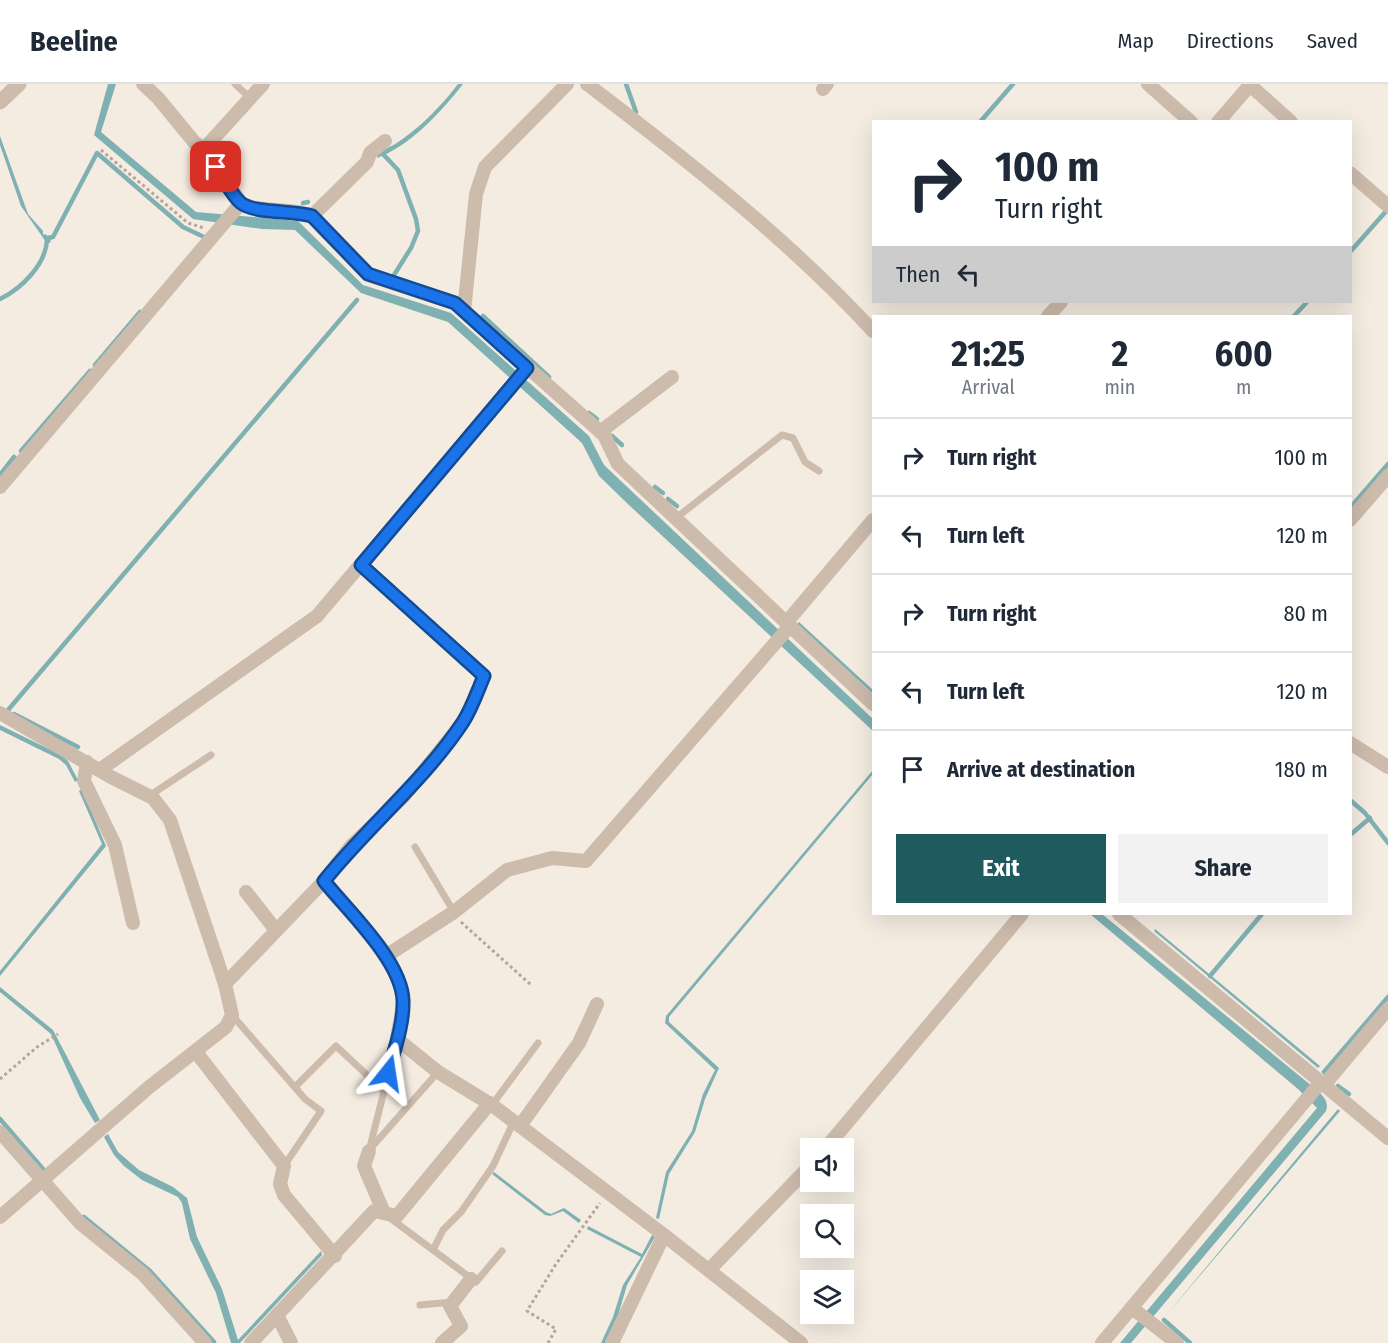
<!DOCTYPE html>
<style>
body{margin:0;font-family:"Fira Sans Condensed",sans-serif;background:#f2f2f3;color:#1f2937;height:100vh;display:flex;flex-direction:column;font-size:22px;white-space:nowrap}
*{box-sizing:border-box;margin:0}
p{font-size:20px;color:#747a83}
.icon{flex:none;width:33px;height:33px;fill:none;stroke:currentColor;stroke-width:2;stroke-linecap:round;stroke-linejoin:round}
.map{position:relative;flex:1;overflow:hidden}
.panel{position:absolute;left:872px;top:231px;width:480px;height:600px;display:flex;flex-direction:column;background:#fff;border-radius:0px;box-shadow:0 6px 24px #0002}
.panel>*{flex:none}
.guide{position:absolute;left:872px;top:36px;width:480px;height:183px;border-radius:0px;box-shadow:0 6px 24px #0002;background:#fff;color:#1f2937;overflow:hidden}
.fabs{position:absolute;left:800px;top:1054px;display:grid;gap:12px}
.fabs a{display:grid;place-items:center;width:54px;height:54px;border-radius:0px;background:#fff;box-shadow:0 6px 24px #0002;font-size:30px}
.pin{position:absolute;display:grid;place-items:center;width:51px;height:51px;color:#fff;margin:-26px;border-radius:12px;box-shadow:0 3px 9px #0006}
.me{position:absolute;width:66px;margin:-33px;rotate:15deg;stroke-linejoin:round;filter:drop-shadow(0 0 4px #0008)}
.turn{display:flex;align-items:center;gap:21px;height:126px;padding:0 24px;font-size:27px}
.turn .icon{width:78px;height:78px;stroke-width:2.5}
.turn b{display:block;font-size:42px;line-height:51px}
.then{display:flex;align-items:center;height:57px;padding:0 24px;background:#0003;gap:12px;font-size:22px}
.eta{display:flex;justify-content:space-evenly;align-items:center;height:102px;text-align:center}
.eta b{font-size:36px;font-weight:700;line-height:42px}
.primary-button{display:flex;gap:12px;margin-top:auto;padding:12px 24px}
.primary-button a{flex:1;height:69px;border-radius:0px;background:#1f5a5e;color:#fff;font-size:24px;font-weight:700;line-height:69px;text-align:center}
.primary-button a+a{background:#f2f2f3;color:#1f2937}
ul{padding:0;list-style:none}
li{display:flex;align-items:center;gap:18px;height:78px;padding:0 24px;border-top:2px solid #e0e1e3}
li div{flex:1}
li b{display:block;font-size:22px}
li em{font-style:normal}
header{display:flex;align-items:center;gap:36px;box-sizing:border-box;height:84px;padding:0 30px;background:#fff;border-bottom:2px solid #e0e1e3}
header strong{font-size:28px}
nav{display:flex;gap:33px;margin-inline-start:auto;font-size:21px}
.map>svg:first-child{display:block}
.water{fill:#7fb0b2}
.lines{fill:none;stroke-linecap:round;stroke-linejoin:round}
.stream{stroke:#7fb0b2;stroke-width:4.5}
.path{stroke:#b9a596;stroke-width:3;stroke-dasharray:3 3;stroke-linecap:butt}
.service{stroke:#cdbbac;stroke-width:7}
.minor{stroke:#cdbbac;stroke-width:14}
.tertiary{stroke:#cdbbac;stroke-width:15}
.route-casing{stroke:#114b97;stroke-width:15}
.route{stroke:#1a73e8;stroke-width:10}
</style>
<header>
<strong>Beeline</strong>
<nav><a>Map</a><a>Directions</a><a>Saved</a></nav>
</header>
<div class="map">
<svg width="1388" height="1259" viewBox="0 0 1388 1259">
<rect width="100%" height="100%" fill="#f4ebe1"/>
<!-- water -->
<g class="water">
<polygon points="108,0 116,0 101,48 196,128 298,137 363,201 451,229 589,352 604,381 873,635 873,647 630,422 599,392 582,359 448,238 361,209 295,146 262,145 193,135 94,51"/>
<path d="M458,0H463C442,27 410,62 377,74L378,68C406,59 440,24 458,0Z"/>
<polygon points="0,52 28,130 43,147 43,151 45,150 51,155 50,159 46,158 21,122 0,61"/>
<polygon points="799,538 873,606 873,610 797,540"/>
<polygon points="0,641 61,671 68,677 78,696 75,698 66,681 59,675 0,646"/>
<polygon points="873,686 873,690 669,933 669,938 719,984 705,1015 695,1048 669,1090 659,1135 656,1134 666,1088 692,1047 703,1010 715,986 665,939 666,932"/>
<polygon points="82,705 106,762 0,892 0,887 102,760 79,707"/>
<path d="M1090,830H1102L1318,1007C1324,1013 1329,1018 1326,1027L1131,1259H1120L1317,1024L1298,1005Z"/>
<polygon points="1155,845 1320,982 1318,984 1154,847"/>
<polygon points="0,903 53,946 100,1036 95,1039 80,1014 51,950 0,908"/>
<polygon points="1338,1025 1340,1027 1163,1235"/>
<polygon points="108,1050 118,1068 139,1086 173,1103 187,1114 197,1153 222,1205 238,1256 321,1167 322,1171 240,1259 231,1259 216,1209 190,1155 182,1119 178,1113 142,1096 124,1082 114,1071 104,1053"/>
<polygon points="494,1088 546,1128 551,1130 564,1124 581,1136 579,1139 563,1127 550,1132 545,1131 492,1090"/>
<polygon points="588,1142 642,1170 652,1151 655,1153 627,1201 617,1235 605,1259 601,1259 613,1233 623,1201 641,1173 587,1145"/>
</g>
<g class="lines">
<!-- stream -->
<g class="stream">
<polyline points="626,0 636,28"/>
<polyline points="980,38 1013,0"/>
<polyline points="382,69 398,86 416,135 418,147 411,164 394,191"/>
<polyline points="303,119 308,118"/>
<polyline points="47,154 53,153 97,69 183,143 204,153"/>
<polyline points="1350,168 1388,125"/>
<path d="M0,215C21,205 47,180 47,154"/>
<polyline points="483,232 549,293"/>
<polyline points="1294,232 1307,218"/>
<polyline points="95,281 140,228"/>
<polyline points="589,329 597,335"/>
<polyline points="612,352 622,361"/>
<polyline points="21,367 90,287"/>
<polyline points="0,391 14,373"/>
<polyline points="655,403 663,409"/>
<polyline points="668,415 677,422"/>
<polyline points="1350,424 1388,380"/>
<polyline points="8,626 357,216"/>
<polyline points="14,630 78,663"/>
<polyline points="1350,716 1365,729 1388,759"/>
<polyline points="1350,751 1370,734"/>
<polyline points="1210,892 1262,830"/>
<polyline points="1324,988 1388,913"/>
<polyline points="1338,1002 1349,1010"/>
<polyline points="0,1035 43,1085"/>
<polyline points="84,1133 150,1187 214,1258"/>
<polyline points="1164,1236 1190,1259"/>
</g>
<!-- path -->
<g class="path">
<polyline points="101,66 188,139 204,144"/>
<polyline points="461,838 531,901"/>
<polyline points="0,995 37,963 58,950"/>
<polyline points="548,1259 556,1245 527,1227 556,1180 600,1119"/>
</g>
<!-- service -->
<g class="service">
<polyline points="235,0 250,14"/>
<polyline points="676,434 782,351 793,354 805,378 819,387"/>
<polyline points="149,712 211,671"/>
<polyline points="415,763 454,828"/>
<polyline points="232,931 305,1015 321,1027 284,1082"/>
<polyline points="295,1003 336,962 383,1006"/>
<polyline points="492,1021 538,959"/>
<polyline points="370,1065 438,988"/>
<polyline points="369,1067 397,955"/>
<polyline points="390,1134 476,1198 502,1167"/>
<polyline points="433,1166 443,1146 461,1128 493,1082 514,1037"/>
<polyline points="420,1221 452,1218"/>
</g>
<!-- minor -->
<g class="minor">
<polyline points="143,0 158,14 195,59 204,65 241,119 253,124 299,128 312,132 368,191 455,219 604,351 618,380 873,620"/>
<path d="M587,0C687,76 788,155 873,247"/>
<polyline points="1148,0 1191,38"/>
<polyline points="1250,1 1291,38"/>
<polyline points="823,5 827,0"/>
<polyline points="1218,38 1251,0"/>
<polyline points="204,65 263,0"/>
<polyline points="1350,89 1388,122"/>
<polyline points="312,132 367,78 370,69 385,57"/>
<polyline points="464,227 476,110 485,83 567,0"/>
<polyline points="1048,232 1061,218"/>
<polyline points="600,348 672,293"/>
<polyline points="0,403 241,119"/>
<polyline points="1350,436 1388,392"/>
<polyline points="786,539 873,436"/>
<polyline points="0,629 111,693 153,714 170,736 225,900 232,931 226,943 148,1004 0,1133"/>
<polyline points="1350,659 1388,683"/>
<polyline points="87,678 84,697 115,761 133,839"/>
<polyline points="101,685 317,532 527,284"/>
<path d="M324,797C346,824 404,882 403,918C402,930 399,943 397,955L438,988L492,1021L664,1151L801,1259"/>
<polyline points="246,808 275,845"/>
<polyline points="1119,830 1388,1054"/>
<polyline points="386,872 454,828 507,786 552,774 586,777 790,542"/>
<polyline points="225,900 324,797 351,762 402,714 464,637 484,592 361,481"/>
<polyline points="196,968 284,1082 280,1100 284,1111 335,1172"/>
<polyline points="1324,1001 1388,925"/>
<polyline points="520,1042 579,959 597,920"/>
<polyline points="0,1048 80,1139 143,1190 205,1259"/>
<polyline points="825,1065 1022,830"/>
<polyline points="369,1067 364,1082 384,1129"/>
<polyline points="709,1186 810,1082"/>
<polyline points="1132,1224 1177,1259"/>
<polyline points="277,1231 291,1259"/>
<polyline points="251,1259 374,1127 397,1132 490,1019"/>
<polyline points="442,1259 461,1242 450,1222 471,1195"/>
<polyline points="612,1259 664,1151"/>
<polyline points="1102,1259 1321,998"/>
</g>
<!-- tertiary -->
<polyline class="tertiary" points="0,18 19,0"/>
</g>
<g class="lines">
<defs>
<path id="route" d="M216,83C224,94 231,111 241,119C255,130 293,126 312,132L368,190L455,219L527,284L361,481L484,592C478,606 472,624 463,638C424,697 368,742 324,797C348,827 401,876 403,916C404,940 394,967 388,989"/>
</defs>
<!-- route casing -->
<use href="#route" class="route-casing"/>
<!-- route -->
<use href="#route" class="route"/>
</g>
</svg>
<div class="fabs">
<a><svg class="icon" aria-label="sound" viewBox="0 0 24 24"><path d="M4 9h4l5-4v14l-5-4H4zM17 9q2 3 0 6"/></svg></a>
<a><svg class="icon" aria-label="search" viewBox="0 0 24 24"><circle cx="10" cy="10" r="6"/><path d="M15 15l6 6"/></svg></a>
<a><svg class="icon" aria-label="layers" viewBox="0 0 24 24"><path d="M12 4l9 5-9 5-9-5zM3 14l9 5 9-5"/></svg></a>
</div>
<div class="pin" style="left:216px;top:83px;background:#d93025"><svg class="icon" aria-label="arrive" viewBox="0 0 24 24"><path d="M6 21V4h12l-3 4 3 4H6"/></svg></div>
<svg class="me" style="left:388px;top:989px" viewBox="-20 -20 40 40"><path d="M0-17L14 15 0 8-14 15z" fill="#1a73e8" stroke="#fff" stroke-width="4"/></svg>
<div class="guide">
<div class="turn"><svg class="icon" aria-label="right" viewBox="0 0 24 24"><path d="M7 20v-9h11M14 6l5 5-5 5"/></svg><div><b>100 m</b>Turn right</div></div>
<div class="then">Then<svg class="icon" aria-label="left" viewBox="0 0 24 24"><path d="M17 20v-9H6M10 6l-5 5 5 5"/></svg></div>
</div>
<section class="panel">
<div class="eta">
<div><b>21:25</b><p>Arrival</p></div>
<div><b>2</b><p>min</p></div>
<div><b>600</b><p>m</p></div>
</div>
<ul>
<li><svg class="icon" aria-label="right" viewBox="0 0 24 24"><path d="M7 20v-9h11M14 6l5 5-5 5"/></svg><div><b>Turn right</b></div><em>100 m</em></li>
<li><svg class="icon" aria-label="left" viewBox="0 0 24 24"><path d="M17 20v-9H6M10 6l-5 5 5 5"/></svg><div><b>Turn left</b></div><em>120 m</em></li>
<li><svg class="icon" aria-label="right" viewBox="0 0 24 24"><path d="M7 20v-9h11M14 6l5 5-5 5"/></svg><div><b>Turn right</b></div><em>80 m</em></li>
<li><svg class="icon" aria-label="left" viewBox="0 0 24 24"><path d="M17 20v-9H6M10 6l-5 5 5 5"/></svg><div><b>Turn left</b></div><em>120 m</em></li>
<li><svg class="icon" aria-label="arrive" viewBox="0 0 24 24"><path d="M6 21V4h12l-3 4 3 4H6"/></svg><div><b>Arrive at destination</b></div><em>180 m</em></li>
</ul>
<div class="primary-button"><a>Exit</a><a>Share</a></div>
</section>
</div>
